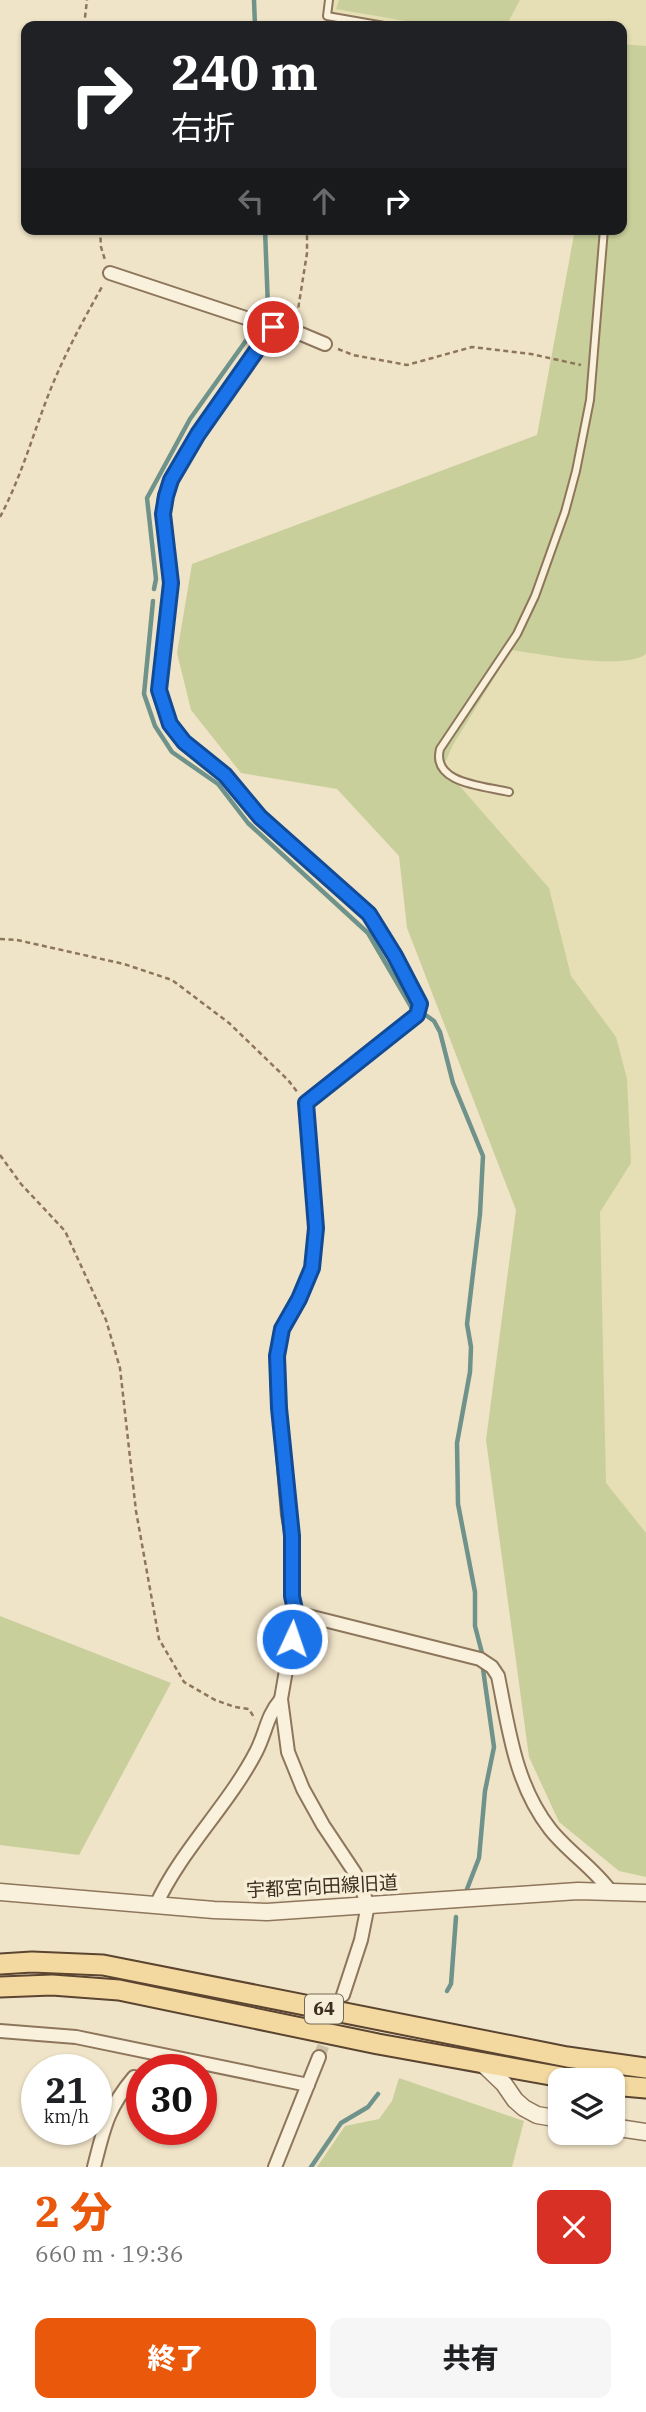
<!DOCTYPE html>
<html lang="ja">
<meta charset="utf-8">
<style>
body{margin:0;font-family:"IBM Plex Serif","Noto Sans JP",serif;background:#f6f6f6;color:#202124;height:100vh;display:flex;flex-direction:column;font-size:26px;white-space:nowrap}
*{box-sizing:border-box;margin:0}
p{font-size:23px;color:#757577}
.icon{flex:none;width:38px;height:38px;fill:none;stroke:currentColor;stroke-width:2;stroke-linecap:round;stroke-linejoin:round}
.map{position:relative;height:2167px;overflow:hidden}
.side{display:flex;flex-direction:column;background:#fff;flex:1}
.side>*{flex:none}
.top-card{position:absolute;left:21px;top:21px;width:606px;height:214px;border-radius:14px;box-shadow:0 2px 5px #0004;background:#202124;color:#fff;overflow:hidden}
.buttons{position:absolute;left:548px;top:2068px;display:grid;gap:14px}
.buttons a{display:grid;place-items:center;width:77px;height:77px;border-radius:14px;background:#fff;box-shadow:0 2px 5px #0004;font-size:35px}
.speed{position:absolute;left:21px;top:2054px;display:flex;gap:14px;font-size:35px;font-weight:700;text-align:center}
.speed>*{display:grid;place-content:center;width:91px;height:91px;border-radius:50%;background:#fff;box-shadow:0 2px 5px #0004;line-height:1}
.speed small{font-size:18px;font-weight:400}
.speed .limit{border:10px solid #d22;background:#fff;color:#111}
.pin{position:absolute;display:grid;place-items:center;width:60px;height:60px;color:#fff;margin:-30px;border:4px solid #fff;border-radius:50%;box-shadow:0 2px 7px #0007}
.me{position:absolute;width:77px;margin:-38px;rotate:3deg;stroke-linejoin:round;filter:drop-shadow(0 0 5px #0008)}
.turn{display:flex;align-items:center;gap:24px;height:147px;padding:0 35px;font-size:32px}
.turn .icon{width:91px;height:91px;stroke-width:2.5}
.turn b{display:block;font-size:49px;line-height:60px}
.lanes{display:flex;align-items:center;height:66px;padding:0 35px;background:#0003;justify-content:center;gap:35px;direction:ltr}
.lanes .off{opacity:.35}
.round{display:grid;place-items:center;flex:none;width:74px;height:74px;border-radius:14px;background:#f6f6f6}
.summary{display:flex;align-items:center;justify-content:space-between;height:119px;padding:0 35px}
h1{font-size:42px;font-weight:800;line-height:52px;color:#ea580c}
.primary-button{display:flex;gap:14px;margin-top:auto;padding:14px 35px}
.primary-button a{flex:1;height:80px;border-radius:14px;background:#ea580c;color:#fff;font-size:28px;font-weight:800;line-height:80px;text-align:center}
.primary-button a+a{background:#f6f6f6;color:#202124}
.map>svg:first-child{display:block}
.farmland{fill:#e6deb5}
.green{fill:#c9cf9b}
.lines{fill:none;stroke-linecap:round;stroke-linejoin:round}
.stream{stroke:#6f938a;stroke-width:4.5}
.minor-tunnel{stroke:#ccc0a6;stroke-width:12;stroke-dasharray:12 6;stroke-linecap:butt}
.service-casing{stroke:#8d765c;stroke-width:10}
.minor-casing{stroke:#8d765c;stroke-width:16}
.tertiary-casing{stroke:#8d765c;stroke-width:19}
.primary-casing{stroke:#5b4430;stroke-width:23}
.path{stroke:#8d765c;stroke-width:2.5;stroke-dasharray:5 3.5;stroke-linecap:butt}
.service{stroke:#faf1dc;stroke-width:6}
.minor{stroke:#faf1dc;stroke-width:12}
.tertiary{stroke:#faf1dc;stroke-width:16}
.primary{stroke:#f3d9a0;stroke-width:19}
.route-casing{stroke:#114b97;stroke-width:18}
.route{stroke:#1a73e8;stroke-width:12}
.labels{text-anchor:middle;stroke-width:7;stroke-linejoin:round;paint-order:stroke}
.shield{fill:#f7eed8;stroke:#756857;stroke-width:2}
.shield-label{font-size:18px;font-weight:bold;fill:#3d2e20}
.street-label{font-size:19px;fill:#3d2e20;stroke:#f7eed8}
</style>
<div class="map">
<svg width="646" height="2167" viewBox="0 0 646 2167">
<rect width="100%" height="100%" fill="#f0e4c8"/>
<!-- farmland -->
<polygon class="farmland" points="330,0 646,0 646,1702 533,1238 443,767 453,745 621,229 621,26 342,26 331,24"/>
<!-- green -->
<g class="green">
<polygon points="339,0 520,0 506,26 435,26 336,9"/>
<path d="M621,44L646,46V654C623,671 541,654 511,650L453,745L443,767L549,888L571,976L616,1037L627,1079L631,1163L600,1212L606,1483L646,1533V1877L619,1871L559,1822L529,1757L486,1440L516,1210L407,928L399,856L337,789L241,773L191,710L177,653L192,564L537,435L575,229H621Z"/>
<polygon points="0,1616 171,1683 79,1855 0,1845"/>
<polygon points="399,2078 524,2121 512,2167 317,2167 345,2126 379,2119 392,2101"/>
</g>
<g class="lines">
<!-- stream -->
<g class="stream">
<polyline points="254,0 255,26"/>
<polyline points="263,316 268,308 265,229"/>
<polyline points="154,589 156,579 147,498 190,419 255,328"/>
<polyline points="153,601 144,694 155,726 172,752 218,784 248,823 368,933 413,1010"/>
<polyline points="427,1016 434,1021 440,1032 453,1083 483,1156 480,1214 467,1324 471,1347 470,1372 457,1443 458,1504 475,1592 475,1626 482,1653"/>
<polyline points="467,1889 479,1858 485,1791 494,1747 483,1669"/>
<polyline points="447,1991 451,1984 456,1917"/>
<polyline points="311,2167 341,2123 368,2107 378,2094"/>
</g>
<!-- minor-tunnel -->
<polyline class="minor-tunnel" points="319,2057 343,1995"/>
<defs>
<g id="service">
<polyline points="329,0 327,16 384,26"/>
<path d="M509,792C485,786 431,784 440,749L517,634L535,596L565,512L576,471L590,400L604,229"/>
</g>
<g id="minor">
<polyline points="110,273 273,327 294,331 325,344"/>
<polyline points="273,327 198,434 171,480 165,496 163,514 171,583 159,690 170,724 184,742 225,775 260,817 369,914 395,955 420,1004 417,1015 306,1103 316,1229 312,1268 299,1299 282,1329 277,1356 277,1381 288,1515 292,1536 292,1596 296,1613 281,1699 288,1752 303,1789 323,1825 355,1873 368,1905 361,1940 343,1995"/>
<path d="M296,1613L480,1659L492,1667L498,1676C509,1730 515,1784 550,1829C568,1852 594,1868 611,1892"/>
<path d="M156,1905C181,1850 228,1806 256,1752C266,1733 266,1717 281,1699"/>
<polyline points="0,2031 76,2037 308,2085"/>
<path d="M94,2167C104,2128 107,2109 134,2077"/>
<polyline points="275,2167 319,2057"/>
</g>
<g id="tertiary">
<polyline points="0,1892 214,1910 267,1912 578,1891 646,1893"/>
<polyline points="482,2063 504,2084 515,2100 524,2108 537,2115 560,2119"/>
<polyline points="612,2127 646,2132"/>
</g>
<g id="primary">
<polyline points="0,1964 32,1962 103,1965 567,2057 646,2068"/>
<polyline points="0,1987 52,1985 119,1990 378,2044 584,2081"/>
<polyline points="612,2085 646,2088"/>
</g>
</defs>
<!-- service casing -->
<use href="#service" class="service-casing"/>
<!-- minor casing -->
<use href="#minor" class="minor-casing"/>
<!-- tertiary casing -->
<use href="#tertiary" class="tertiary-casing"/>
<!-- primary casing -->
<use href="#primary" class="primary-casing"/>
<!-- path -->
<g class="path">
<polyline points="84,26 87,0"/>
<polyline points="100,229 101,247 105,260"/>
<polyline points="297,316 307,253 307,229"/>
<polyline points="338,349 353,355 407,365 472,347 531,354 581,365"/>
<path d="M0,517C23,474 35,426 54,381C68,348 85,317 103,285"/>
<polyline points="0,939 17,940 124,964 172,980 229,1023 288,1080 298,1093"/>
<polyline points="0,1155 21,1184 65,1231 106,1320 120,1368 136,1511 159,1639 184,1682 215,1700 235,1707 249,1709 255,1719"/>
</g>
<!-- service -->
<use href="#service" class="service"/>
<!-- minor -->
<use href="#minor" class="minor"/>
<!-- tertiary -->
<use href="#tertiary" class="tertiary"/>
<!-- primary -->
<use href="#primary" class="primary"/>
</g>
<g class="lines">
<defs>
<polyline id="route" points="273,327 198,434 171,480 166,496 163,514 171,583 159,690 170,724 184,742 225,775 260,817 369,914 395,956 420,1004 417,1015 306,1103 316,1228 312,1268 299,1299 282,1329 277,1356 279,1408 292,1536 292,1596 296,1614 292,1639"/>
</defs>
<!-- route casing -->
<use href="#route" class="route-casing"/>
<!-- route -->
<use href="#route" class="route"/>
</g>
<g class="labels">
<!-- shield labels -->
<rect class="shield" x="305" y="1994.5" width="38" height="29" rx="5"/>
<g class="shield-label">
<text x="324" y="2015">64</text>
</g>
<!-- street labels -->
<g class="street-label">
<text transform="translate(322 1886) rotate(-3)" y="7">宇都宮向田線旧道</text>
</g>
</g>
</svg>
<div class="buttons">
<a><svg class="icon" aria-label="layers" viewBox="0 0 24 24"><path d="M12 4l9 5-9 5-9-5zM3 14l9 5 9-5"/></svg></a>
</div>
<div class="speed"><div>21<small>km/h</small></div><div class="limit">30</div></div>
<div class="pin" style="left:273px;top:327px;background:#d93025"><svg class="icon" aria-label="arrive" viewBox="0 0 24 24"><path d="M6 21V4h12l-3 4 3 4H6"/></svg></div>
<svg class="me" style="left:292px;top:1639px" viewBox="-20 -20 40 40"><circle r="17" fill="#1a73e8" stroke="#fff" stroke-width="3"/><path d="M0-11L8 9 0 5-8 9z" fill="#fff"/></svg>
<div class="top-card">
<div class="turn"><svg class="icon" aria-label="right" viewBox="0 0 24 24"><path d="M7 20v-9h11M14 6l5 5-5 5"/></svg><div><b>240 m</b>右折</div></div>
<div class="lanes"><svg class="icon off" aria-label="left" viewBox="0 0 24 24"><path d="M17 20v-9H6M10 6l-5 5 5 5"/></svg><svg class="icon off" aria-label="ahead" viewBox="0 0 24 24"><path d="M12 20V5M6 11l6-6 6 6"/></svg><svg class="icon" aria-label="right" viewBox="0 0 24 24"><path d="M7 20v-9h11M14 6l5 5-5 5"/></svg></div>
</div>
</div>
<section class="side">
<div class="summary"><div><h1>2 分</h1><p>660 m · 19:36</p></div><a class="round" style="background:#d93025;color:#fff"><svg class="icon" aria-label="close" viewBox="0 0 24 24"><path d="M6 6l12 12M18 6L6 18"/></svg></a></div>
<div class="primary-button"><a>終了</a><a>共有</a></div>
</section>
